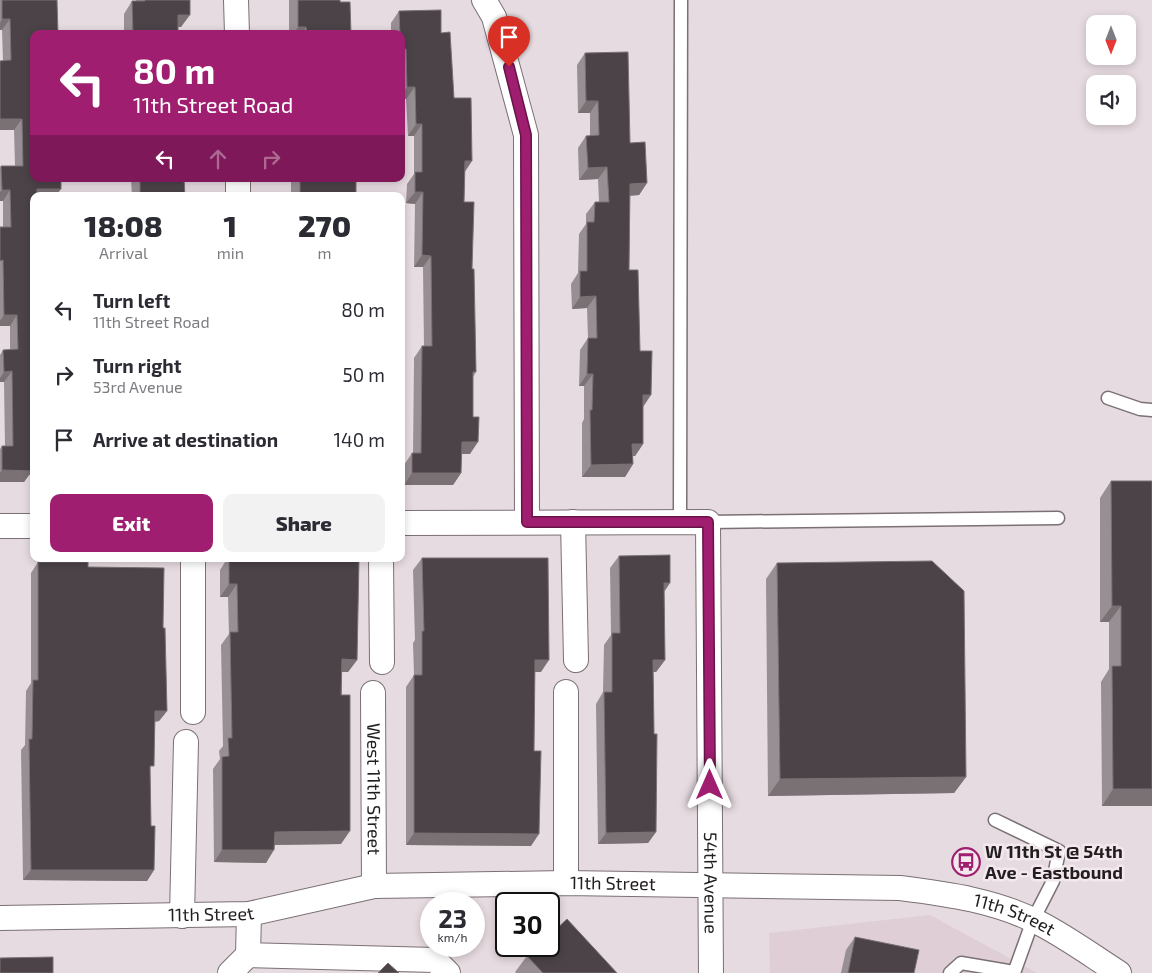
<!DOCTYPE html>
<style>
body{margin:0;font-family:"Exo 2",sans-serif;background:#f2f2f3;color:#2b2b33;height:100vh;display:flex;flex-direction:column;font-size:19px;white-space:nowrap}
*{box-sizing:border-box;margin:0}
p{font-size:16px;color:#7c7c81}
.icon{flex:none;width:28px;height:28px;fill:none;stroke:currentColor;stroke-width:2;stroke-linecap:round;stroke-linejoin:round}
.map{position:relative;flex:1;overflow:hidden}
.panel{position:absolute;left:30px;top:192px;width:375px;height:370px;display:flex;flex-direction:column;background:#fff;border-radius:10px;box-shadow:0 2px 8px #0003}
.panel>*{flex:none}
.banner{position:absolute;left:30px;top:30px;width:375px;height:152px;border-radius:10px;box-shadow:0 2px 8px #0003;background:#9f1e6f;color:#fff;overflow:hidden}
.needle{width:32px;rotate:180deg}
.fabs{position:absolute;left:1086px;top:15px;display:grid;gap:10px}
.fabs a{display:grid;place-items:center;width:50px;height:50px;border-radius:10px;background:#fff;box-shadow:0 2px 8px #0003;font-size:25px}
.speed{position:absolute;left:420px;top:892px;display:flex;gap:10px;font-size:25px;font-weight:700;text-align:center}
.speed>*{display:grid;place-content:center;width:65px;height:65px;border-radius:50%;background:#fff;box-shadow:0 2px 8px #0003;line-height:1}
.speed small{font-size:12px;font-weight:400}
.speed .limit{border:2px solid #111;border-radius:8px;background:#fff;color:#111}
.pin{position:absolute;display:grid;place-items:center;width:42px;height:42px;color:#fff;margin:-51px -21px;border-radius:50% 50% 50% 0;rotate:-45deg;box-shadow:0 0 5px #0007}
.pin .icon{rotate:45deg}
.me{position:absolute;width:55px;margin:-28px;rotate:0deg;stroke-linejoin:round;filter:drop-shadow(0 0 4px #0008)}
.turn{display:flex;align-items:center;gap:18px;height:105px;padding:0 20px;font-size:22px}
.turn .icon{width:65px;height:65px;stroke-width:2.5}
.turn b{display:block;font-size:35px;line-height:42px}
.lanes{display:flex;align-items:center;height:48px;padding:0 20px;background:#0003;justify-content:center;gap:25px;direction:ltr}
.lanes .off{opacity:.35}
.eta{display:flex;justify-content:space-evenly;align-items:center;height:85px;text-align:center}
.eta b{font-size:30px;font-weight:800;line-height:35px}
.cta{display:flex;gap:10px;margin-top:auto;padding:10px 20px}
.cta a{flex:1;height:58px;border-radius:10px;background:#9f1e6f;color:#fff;font-size:20px;font-weight:800;line-height:58px;text-align:center}
.cta a+a{background:#f2f2f3;color:#2b2b33}
ul{padding:0;list-style:none}
li{display:flex;align-items:center;gap:15px;height:65px;padding:0 20px}
li div{flex:1}
li b{display:block;font-size:19px}
li em{font-style:normal}
.map>svg:first-child{display:block}
.built{fill:#e0ced6}
.lines{fill:none;stroke-linecap:round;stroke-linejoin:round}
.lane-casing{stroke:#7a7075;stroke-width:15}
.street-casing{stroke:#7a7075;stroke-width:26}
.lane{stroke:#fff;stroke-width:12}
.street{stroke:#fff;stroke-width:24}
.wall{fill:#988f94}
.shaded-wall{fill:#7a7175}
.building{fill:#4b4347;stroke:#7a7175}
.route-casing{stroke:#671448;stroke-width:12}
.route{stroke:#9f1e6f;stroke-width:9}
.labels{text-anchor:middle;stroke-width:5;stroke-linejoin:round;paint-order:stroke}
.street-label{font-size:18px;fill:#221e20;stroke:#f3e8ed}
.poi-label{font-size:18px;font-weight:bold;fill:#221e20;stroke:#f3e8ed;text-anchor:start}
</style>
<div class="map">
<svg width="1152" height="973" viewBox="0 0 1152 973">
<rect width="100%" height="100%" fill="#e6dbe0"/>
<!-- built -->
<polygon class="built" points="930,915 1037,973 770,973 769,933"/>
<g class="lines">
<defs>
<g id="lane">
<polyline points="1108,398 1140,409 1152,410"/>
<polyline points="680,522 681,0"/>
<polyline points="708,522 1058,518"/>
<polyline points="995,820 1059,851 1053,881 1033,920 1014,973"/>
<polyline points="950,973 961,963 1014,972"/>
</g>
<g id="street">
<polyline points="236,0 237,34"/>
<polyline points="484,0 494,17 526,135 527,522"/>
<polyline points="238,179 238,196"/>
<polyline points="573,522 576,660"/>
<path id="s1" d="M401,523L708,522L711,973"/>
<polyline points="0,526 34,526"/>
<polyline points="381,559 382,662"/>
<polyline points="566,692 566,883"/>
<path id="s2" d="M373,693L374,886"/>
<polyline points="193,712 193,559"/>
<polyline points="182,916 186,742"/>
<path id="s3" d="M0,918L249,914L374,886L566,883L900,888C948,894 998,901 1041,924C1068,938 1094,957 1119,973"/>
<polyline points="248,955 249,914"/>
<polyline points="230,973 248,955 435,960 448,973"/>
</g>
</defs>
<!-- lane casing -->
<use href="#lane" class="lane-casing"/>
<!-- street casing -->
<use href="#street" class="street-casing"/>
<!-- lane -->
<use href="#lane" class="lane"/>
<!-- street -->
<use href="#street" class="street"/>
</g>
<!-- wall -->
<g class="wall">
<polygon points="0,0 57,0 34,34 34,179 61,189 55,196 34,196 34,475 29,475 24,482 0,482 0,449 2,446 5,446 4,382 0,382 0,355 3,350 10,350 10,326 0,326 0,227 3,227 3,201 0,201 0,168 1,166 15,166 14,130 0,130 0,61 3,61 2,30 0,30"/>
<polygon points="136,0 190,0 181,27 178,27 178,34 124,34 124,14 132,1 136,1"/>
<polygon points="289,0 340,0 340,2 351,34 289,34"/>
<polygon points="399,11 441,33 454,98 465,173 464,202 472,269 476,372 473,377 470,454 461,454 461,473 453,485 404,485 404,465 412,453 413,453 414,358 422,346 424,346 423,267 414,267 415,204 406,203 407,184 414,174 414,136 408,136 406,99 401,99 401,34 391,34 391,23"/>
<polygon points="585,53 630,143 647,183 639,195 630,196 629,270 640,351 643,407 643,444 635,456 633,456 633,464 625,477 582,477 582,423 584,419 584,386 579,386 580,350 588,338 587,308 572,309 571,284 578,273 579,234 586,224 586,214 595,202 599,202 598,179 579,180 578,148 586,136 590,136 590,113 578,113 577,65"/>
<polygon points="131,179 184,179 185,196 132,196"/>
<rect x="291" y="179" width="65" height="17"/>
<polygon points="1111,481 1152,481 1152,806 1102,806 1101,682 1109,669 1109,622 1100,622 1100,498"/>
<polygon points="619,556 664,591 665,660 656,672 653,672 656,832 648,843 598,844 596,704 603,692 604,645 611,635 610,568"/>
<polygon points="422,558 541,672 535,672 531,846 406,845 406,687 414,675 413,643 415,640 413,570"/>
<polygon points="227,559 359,559 357,660 348,672 342,672 341,844 275,845 266,863 214,862 213,769 220,759 219,751 223,746 221,645 229,634 228,597 220,597 220,570"/>
<polygon points="38,562 88,567 163,628 167,711 159,721 155,722 150,772 151,826 154,870 147,881 23,880 21,750 25,745 26,691 31,683 31,573"/>
<polygon points="777,563 966,777 954,793 768,796 766,579"/>
<polygon points="855,937 914,973 841,973 846,950"/>
<polygon points="527,956 617,973 516,973 515,972"/>
</g>
<!-- shaded-wall -->
<g class="shaded-wall">
<polygon points="178,15 190,15 181,27 169,27"/>
<polygon points="2,19 10,19 2,30 0,30 0,23"/>
<polygon points="298,27 306,27 302,34 294,34"/>
<polygon points="401,49 406,49 401,55"/>
<polygon points="407,87 415,87 406,99 401,99 401,95"/>
<polygon points="586,101 598,101 590,113 578,113"/>
<polygon points="0,119 22,119 14,130 0,130"/>
<polygon points="416,124 422,124 414,136 408,136"/>
<polygon points="465,161 472,161 464,173"/>
<polygon points="607,167 598,179 579,180 588,168"/>
<polygon points="647,183 639,195 622,196 630,184"/>
<polygon points="37,189 61,189 55,196 34,196"/>
<polygon points="2,190 10,190 3,201 0,201 0,192"/>
<polygon points="415,192 423,192 415,204 406,203"/>
<polygon points="422,255 431,256 423,267 414,267"/>
<polygon points="596,296 587,308 572,309 580,297"/>
<polygon points="4,315 17,315 10,326 0,326 0,321"/>
<polygon points="12,371 4,382 0,382 0,378 4,372"/>
<polygon points="587,374 593,374 584,386 579,386"/>
<polygon points="643,395 651,395 643,407"/>
<polygon points="462,442 478,442 470,454 453,454"/>
<polygon points="632,444 643,444 635,456 624,456"/>
<polygon points="32,464 34,464 34,475 29,475 24,482 0,482 0,473 2,470"/>
<polygon points="633,464 625,477 582,477 591,465"/>
<polygon points="412,473 461,473 453,485 404,485"/>
<polygon points="664,583 670,583 662,595"/>
<polygon points="229,584 237,584 228,597 220,597"/>
<polygon points="1112,606 1121,606 1109,622 1100,622"/>
<polygon points="342,659 357,660 348,672 333,672"/>
<polygon points="535,660 549,660 541,672 527,672"/>
<polygon points="653,660 665,660 656,672 645,672"/>
<polygon points="155,711 167,711 159,721 148,722"/>
<polygon points="966,777 954,793 768,796 780,779"/>
<polygon points="1113,789 1152,789 1152,806 1102,806"/>
<polygon points="350,831 341,844 266,845 275,832"/>
<polygon points="656,832 648,843 598,844 606,833"/>
<polygon points="414,833 539,834 531,846 406,845"/>
<polygon points="222,850 274,850 266,863 214,862"/>
<polygon points="31,870 154,870 147,881 23,880"/>
</g>
<!-- building -->
<g class="building">
<polygon points="2,0 57,0 58,34 34,34 34,179 61,179 61,189 37,189 37,196 34,196 34,464 32,464 32,471 2,470 2,446 13,446 12,371 4,372 3,350 18,349 17,315 4,315 3,260 0,261 0,227 11,227 10,190 2,190 1,166 23,166 22,119 0,119 0,61 11,60 10,19 2,19"/>
<polygon points="145,0 190,0 190,15 178,15 178,34 133,34 132,1 145,1"/>
<polygon points="298,0 340,0 340,2 350,2 351,34 307,34 306,27 298,27"/>
<polygon points="441,10 441,33 450,32 454,98 471,98 472,161 465,161 464,202 474,202 472,269 474,269 476,372 473,372 473,417 479,417 478,442 462,442 461,473 412,473 412,453 421,453 422,346 432,346 431,256 422,255 423,192 415,192 415,172 422,172 422,124 416,124 415,87 407,87 406,49 401,49 401,34 400,34 399,11"/>
<polygon points="628,52 630,143 645,142 647,183 630,184 629,270 638,270 640,351 652,351 651,395 643,395 643,444 632,444 633,464 591,465 590,410 592,410 593,374 587,374 588,338 597,338 596,296 580,297 580,271 587,271 587,222 594,222 595,202 609,202 607,167 588,168 586,136 599,135 598,101 586,101 585,53"/>
<polygon points="140,179 184,179 185,196 140,196"/>
<rect x="300" y="179" width="56" height="17"/>
<polygon points="1111,481 1152,481 1152,789 1113,789 1112,666 1121,666 1121,606 1112,606"/>
<polygon points="670,555 670,583 664,583 665,660 653,660 654,734 657,734 656,832 606,833 604,692 612,692 612,633 620,633 619,556"/>
<polygon points="422,558 548,558 549,660 535,660 534,751 541,751 539,834 414,833 414,675 422,675 422,631 424,631"/>
<polygon points="229,559 359,559 357,660 342,659 341,695 350,695 350,831 275,832 274,850 222,850 222,757 229,756 228,738 232,738 230,632 238,632 237,584 229,584"/>
<polygon points="932,561 964,591 966,777 780,779 777,563"/>
<polygon points="38,562 88,562 88,567 164,568 163,628 165,628 167,711 155,711 154,766 150,766 151,826 155,826 154,870 31,870 29,739 32,739 33,680 38,680"/>
<polygon points="567,919 617,973 543,973 527,956 537,946 549,946 549,936"/>
<polygon points="855,937 919,950 914,973 848,973"/>
<polygon points="53,957 53,973 0,973 0,958"/>
<polygon points="388,963 399,973 378,973"/>
</g>
<g class="lines">
<defs>
<polyline id="route" points="509,67 526,135 527,522 708,522 710,785"/>
</defs>
<!-- route casing -->
<use href="#route" class="route-casing"/>
<!-- route -->
<use href="#route" class="route"/>
</g>
<!-- icons -->
<defs>
<symbol id="bus-ring" viewBox="-11 -11 22 22"><circle r="9.5" fill="#f3e8ed" stroke="#9f1e6f" stroke-width="1.5"/><path d="M-5-6H5V4H4V6H2V4H-2V6H-4V4H-5ZM-3.5-4V0h7V-4ZM-3.5 1.2v1.5H-2V1.2ZM2 1.2v1.5H3.5V1.2Z" fill="#9f1e6f"/></symbol>
</defs>
<g fill-rule="evenodd">
<use href="#bus-ring" x="950" y="846" width="32" height="32"/>
</g>
<g class="labels">
<!-- street labels -->
<g class="street-label">
<text dy="6" stroke="none"><textPath href="#s2" startOffset="96">West 11th Street</textPath></text>
<text dy="6" stroke="none"><textPath href="#s1" startOffset="668">54th Avenue</textPath></text>
<text dy="6" stroke="none"><textPath href="#s3" startOffset="616">11th Street</textPath></text>
<text dy="6" stroke="none"><textPath href="#s3" startOffset="211">11th Street</textPath></text>
<text dy="6" stroke="none"><textPath href="#s3" startOffset="1021">11th Street</textPath></text>
</g>
<!-- poi labels -->
<g class="poi-label">
<text x="985" y="858">W 11th St @ 54th<tspan x="985" dy="21">Ave - Eastbound</tspan></text>
</g>
</g>
</svg>
<div class="fabs">
<a><svg class="needle" viewBox="-14 -14 28 28"><path d="M0-13l5 13h-10z" fill="#e53935"/><path d="M0 13l5-13h-10z" fill="#7c7c81"/></svg></a>
<a><svg class="icon" aria-label="sound" viewBox="0 0 24 24"><path d="M4 9h4l5-4v14l-5-4H4zM17 9q2 3 0 6"/></svg></a>
</div>
<div class="speed"><div>23<small>km/h</small></div><div class="limit">30</div></div>
<div class="pin" style="left:509px;top:67px;background:#d93025"><svg class="icon" aria-label="arrive" viewBox="0 0 24 24"><path d="M6 21V4h12l-3 4 3 4H6"/></svg></div>
<svg class="me" style="left:710px;top:785px" viewBox="-20 -20 40 40"><path d="M0-17L14 15 0 8-14 15z" fill="#9f1e6f" stroke="#fff" stroke-width="4"/></svg>
<div class="banner">
<div class="turn"><svg class="icon" aria-label="left" viewBox="0 0 24 24"><path d="M17 20v-9H6M10 6l-5 5 5 5"/></svg><div><b>80 m</b>11th Street Road</div></div>
<div class="lanes"><svg class="icon" aria-label="left" viewBox="0 0 24 24"><path d="M17 20v-9H6M10 6l-5 5 5 5"/></svg><svg class="icon off" aria-label="ahead" viewBox="0 0 24 24"><path d="M12 20V5M6 11l6-6 6 6"/></svg><svg class="icon off" aria-label="right" viewBox="0 0 24 24"><path d="M7 20v-9h11M14 6l5 5-5 5"/></svg></div>
</div>
<section class="panel">
<div class="eta">
<div><b>18:08</b><p>Arrival</p></div>
<div><b>1</b><p>min</p></div>
<div><b>270</b><p>m</p></div>
</div>
<ul>
<li><svg class="icon" aria-label="left" viewBox="0 0 24 24"><path d="M17 20v-9H6M10 6l-5 5 5 5"/></svg><div><b>Turn left</b><p>11th Street Road</p></div><em>80 m</em></li>
<li><svg class="icon" aria-label="right" viewBox="0 0 24 24"><path d="M7 20v-9h11M14 6l5 5-5 5"/></svg><div><b>Turn right</b><p>53rd Avenue</p></div><em>50 m</em></li>
<li><svg class="icon" aria-label="arrive" viewBox="0 0 24 24"><path d="M6 21V4h12l-3 4 3 4H6"/></svg><div><b>Arrive at destination</b></div><em>140 m</em></li>
</ul>
<div class="cta"><a>Exit</a><a>Share</a></div>
</section>
</div>
